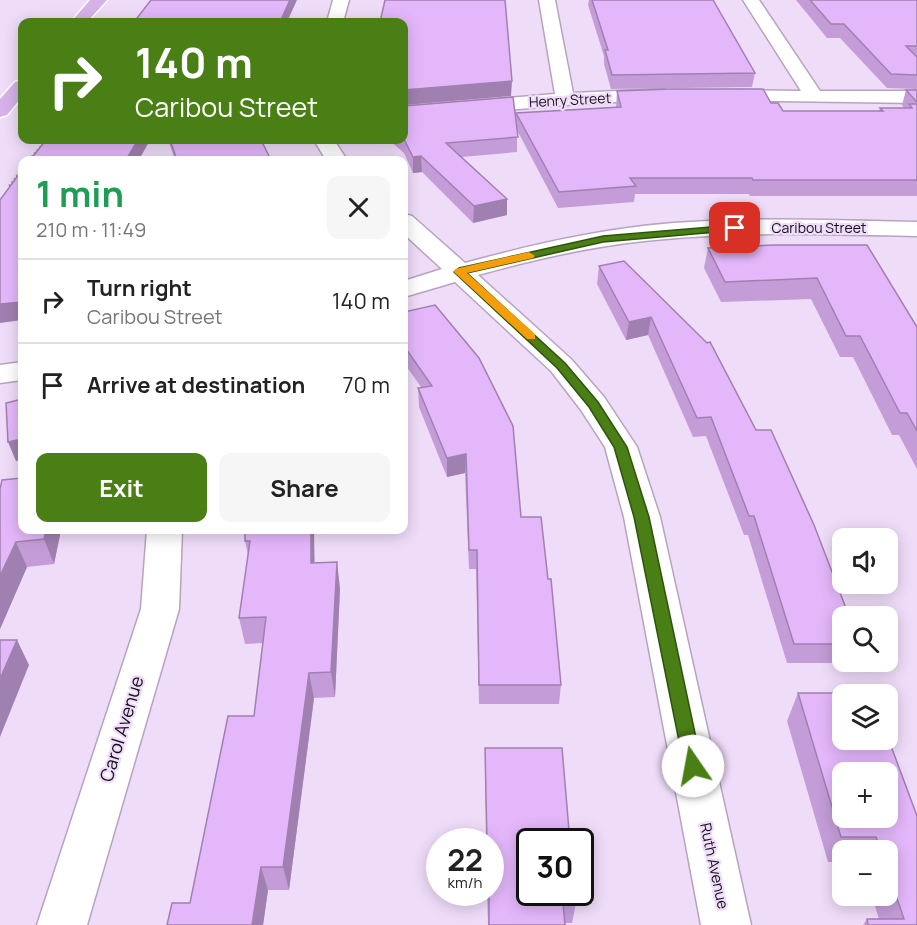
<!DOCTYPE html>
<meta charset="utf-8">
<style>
body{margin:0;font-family:Manrope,sans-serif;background:#f6f6f6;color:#222;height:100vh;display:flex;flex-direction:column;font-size:22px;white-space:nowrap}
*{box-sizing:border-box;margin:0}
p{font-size:20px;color:#767676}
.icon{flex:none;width:33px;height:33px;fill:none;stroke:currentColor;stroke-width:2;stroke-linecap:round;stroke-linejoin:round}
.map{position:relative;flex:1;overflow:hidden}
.side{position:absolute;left:18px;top:156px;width:390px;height:378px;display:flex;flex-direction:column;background:#fff;border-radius:12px;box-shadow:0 3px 15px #0003}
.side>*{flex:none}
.top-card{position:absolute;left:18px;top:18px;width:390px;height:126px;border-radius:12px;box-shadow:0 3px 15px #0003;background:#497f15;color:#fff;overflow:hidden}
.fabs{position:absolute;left:832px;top:528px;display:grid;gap:12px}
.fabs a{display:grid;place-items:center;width:66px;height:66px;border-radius:12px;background:#fff;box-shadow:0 3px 15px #0003;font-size:30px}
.speed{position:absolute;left:426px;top:828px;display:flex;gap:12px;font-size:30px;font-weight:700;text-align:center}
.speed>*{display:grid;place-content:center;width:78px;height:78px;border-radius:50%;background:#fff;box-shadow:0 3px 15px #0003;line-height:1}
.speed small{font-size:15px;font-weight:400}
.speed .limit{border:3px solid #111;border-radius:9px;background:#fff;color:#111}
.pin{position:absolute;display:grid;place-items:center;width:51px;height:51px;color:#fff;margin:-26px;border-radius:12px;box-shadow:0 3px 9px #0006}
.me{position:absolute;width:66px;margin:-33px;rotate:348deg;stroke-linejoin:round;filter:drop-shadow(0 0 4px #0008)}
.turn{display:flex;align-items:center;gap:21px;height:126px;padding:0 18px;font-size:27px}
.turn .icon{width:78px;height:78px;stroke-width:2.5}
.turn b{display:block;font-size:42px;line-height:51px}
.round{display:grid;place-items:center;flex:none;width:63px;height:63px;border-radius:12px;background:#f6f6f6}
.headline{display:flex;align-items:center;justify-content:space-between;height:102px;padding:0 18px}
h1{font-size:36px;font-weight:700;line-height:45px;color:#1e9e55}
.cta{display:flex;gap:12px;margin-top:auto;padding:12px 18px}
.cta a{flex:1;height:69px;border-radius:12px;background:#497f15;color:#fff;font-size:24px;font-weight:700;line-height:69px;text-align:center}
.cta a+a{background:#f6f6f6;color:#222}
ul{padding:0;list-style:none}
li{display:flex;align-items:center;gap:18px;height:84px;padding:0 18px;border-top:2px solid #e0e0e0}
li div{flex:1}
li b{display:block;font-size:22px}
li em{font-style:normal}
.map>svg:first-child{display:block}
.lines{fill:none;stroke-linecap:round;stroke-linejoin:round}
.street-casing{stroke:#b6a4bf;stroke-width:3}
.primary-casing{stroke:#fff;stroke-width:3}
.path{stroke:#a798ae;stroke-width:2;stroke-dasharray:2 2;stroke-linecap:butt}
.street{fill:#fff;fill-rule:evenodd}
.primary{fill:#d6b2e8;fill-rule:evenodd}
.wall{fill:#c49dd8}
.shaded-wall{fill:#a080b0}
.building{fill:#e4b7fb;stroke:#a080b0;stroke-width:1.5;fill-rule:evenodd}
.route{fill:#497f15;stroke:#2f530e;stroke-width:1.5}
.slow{fill:#f59e0b}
.labels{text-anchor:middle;stroke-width:4.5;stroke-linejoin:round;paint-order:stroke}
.far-street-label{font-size:14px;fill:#17101a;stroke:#efdcf9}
.street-label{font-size:15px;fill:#17101a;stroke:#efdcf9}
.near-street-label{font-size:18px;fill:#17101a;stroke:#efdcf9}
</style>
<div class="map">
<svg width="917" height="925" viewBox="0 0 917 925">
<rect width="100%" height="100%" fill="#efdcf9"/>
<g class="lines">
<defs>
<g id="street">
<polygon points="333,0 349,0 343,22 327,22"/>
<polygon points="539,0 555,0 573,93 662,89 669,91 672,95 669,99 565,105 404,119 404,107 555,94"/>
<polygon points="743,0 759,0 820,91 917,91 917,103 716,100 713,96 716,92 723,90 801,91"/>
<polygon points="314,140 334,140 347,160 326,160"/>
<path d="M404,214L412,216L465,263C523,247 583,233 643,226C734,216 826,220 917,222V236C826,234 734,231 644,241C588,247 532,260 478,275L571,359L604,397L637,447L660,517L751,925H701L624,517L605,447L581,410L551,371L455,282L404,297V281L442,269L404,234Z"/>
<polygon points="22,362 22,380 0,383 0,365"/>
<polygon points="147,530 182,530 179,609 87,925 37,925 141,609"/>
</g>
<g id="primary">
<polygon points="90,0 107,0 87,22 71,22"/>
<polygon points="22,80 22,97 7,115 0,117 0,99 15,82"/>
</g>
</defs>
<!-- street casing -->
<use href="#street" class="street-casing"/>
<!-- primary casing -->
<use href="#primary" class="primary-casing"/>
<!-- path -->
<g class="path">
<polyline points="29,160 46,140"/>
<polyline points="9,186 22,169"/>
</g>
<!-- street -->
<use href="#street" class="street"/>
<!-- primary -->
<use href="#primary" class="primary"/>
</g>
<!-- wall -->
<g class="wall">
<polygon points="589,0 713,0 755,73 752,87 611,89 604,64 604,56 588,5"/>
<polygon points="796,0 917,0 917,89 887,88 840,38 827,38"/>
<polygon points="404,22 511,96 404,105 404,106 516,121 516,113 616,107 617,91 771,103 783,111 879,111 880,108 904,108 902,105 906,90 917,90 917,196 750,196 749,194 635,194 634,202 558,208 517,130 517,152 462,157 507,215 473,223 422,172 413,173 404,153 389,140 404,140"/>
<polygon points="168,140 261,140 271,160 175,160"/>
<polygon points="776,245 917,327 917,469 899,435 892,435 853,357 840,357 811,299 721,302 704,268 708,248"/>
<polygon points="624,261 843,616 843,662 851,662 851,663 787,663 748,535 744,535 706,436 693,437 648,335 626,340 597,284 599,266"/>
<polygon points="404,312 521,517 548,579 561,685 559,704 479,704 476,569 469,569 465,473 447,477 419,407 418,388 421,387 404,363"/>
<polygon points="2,480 22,530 61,530 54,564 27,567 0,629"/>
<polygon points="314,530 314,563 340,588 335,697 314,698 289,890 268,890 263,925 167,925 190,903 254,716 263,643 245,644 239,618 248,555 245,541"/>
<polygon points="798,693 872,693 917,925 863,925 867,919 879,919 872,896 888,896 888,850 843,850 843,862 828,862 787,721"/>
<polygon points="485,748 576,903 572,923 565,923 565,925 488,925 487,892 490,892 490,842 486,842 485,770"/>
</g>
<!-- shaded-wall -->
<g class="shaded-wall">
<polygon points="290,0 297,0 287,22 280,22"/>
<polygon points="512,81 511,96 404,105 404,107 404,90"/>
<polygon points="138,140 150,140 139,160 126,160"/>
<polygon points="421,156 422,172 413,173 413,157"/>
<polygon points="507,199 507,215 473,223 474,206"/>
<polygon points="22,302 22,320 0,323 0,304"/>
<polygon points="651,317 648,335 626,340 629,322"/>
<polygon points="22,439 22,460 16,461 8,442"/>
<polygon points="466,454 465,473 447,477 447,458"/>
<polygon points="46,530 61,530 54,564 44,539"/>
<polygon points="311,530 314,530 315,589 311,563"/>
<polygon points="16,542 27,567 0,629 0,576"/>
<polygon points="337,562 340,588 335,697 331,672"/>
<polygon points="17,640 29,665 0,737 0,679"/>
<polygon points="309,673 314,698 289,890 283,867"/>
<polygon points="261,867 268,890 263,925 252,925"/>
</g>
<!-- building -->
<g class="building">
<polygon points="151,0 290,0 280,22 134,22"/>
<polygon points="385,0 505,0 512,81 404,90 404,22 380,22"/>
<polygon points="592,0 713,0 755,73 612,75 605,50 608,50"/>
<polygon points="810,0 917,0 917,46 906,46 917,57 917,75 891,74 844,24 831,24"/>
<polygon points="672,89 763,89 771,103 778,103 783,111 883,111 880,108 912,108 909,104 917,104 917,180 753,180 752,178 630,178 636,186 559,192 516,113 621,107 617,91"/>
<polygon points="906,90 917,90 917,102"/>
<polygon points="513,97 518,137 446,143 507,199 474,206 421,156 413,157 404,139 404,106"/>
<polygon points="46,140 138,140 126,160 30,160"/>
<polygon points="170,140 261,140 271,160 177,160"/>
<polygon points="22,170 22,302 0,304 0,200"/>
<polygon points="776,245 867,245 917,327 917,431 907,413 900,413 860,336 846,336 817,278 725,282 708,248"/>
<polygon points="624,261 707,343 710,342 756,430 771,430 814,525 849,616 843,616 843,644 794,644 754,516 749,516 711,417 697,418 651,317 629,322 599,266"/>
<polygon points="435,305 479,358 513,426 521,517 541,517 548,579 551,579 561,685 479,685 477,550 469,550 466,454 447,458 418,388 432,386 404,346 404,312"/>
<polygon points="22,399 22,439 8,442 6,403"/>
<polygon points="22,478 22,530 46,530 44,539 16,542 0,576 0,489 2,480"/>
<polygon points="245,530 311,530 311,563 337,562 331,672 309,673 283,867 261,867 252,925 167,925 172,903 190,903 228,716 254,716 266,617 239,618 250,541 245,541"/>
<polygon points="0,640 17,640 0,679"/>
<path d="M798,693H872V694H843V740H888V738L917,816V925H868L867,919H904L888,872V850H881L876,837H841ZM843,772H888V818H843Z"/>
<polygon points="485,748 562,748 570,842 530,842 530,892 575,892 576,903 563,903 565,925 489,925 489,892 490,892 490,842 487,842"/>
</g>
<!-- route -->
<polygon class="route" points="735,225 739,225 739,230 603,242 467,273 565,363 598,402 627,447 649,517 702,766 700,772 693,775 687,772 684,766 634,517 614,447 589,407 557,368 454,272 459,268 603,236"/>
<!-- slow -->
<polygon class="slow" points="529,252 535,256 533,258 467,273 535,334 535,339 527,339 454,272 455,269"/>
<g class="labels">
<!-- far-street labels -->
<g class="far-street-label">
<text transform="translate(570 100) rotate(-3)" y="5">Henry Street</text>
<text x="819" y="233">Caribou Street</text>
</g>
<!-- street labels -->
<g class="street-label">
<text transform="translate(714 866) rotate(78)" y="5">Ruth Avenue</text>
</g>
<!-- near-street labels -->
<g class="near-street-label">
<text transform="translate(122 729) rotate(-73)" y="6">Carol Avenue</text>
</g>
</g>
</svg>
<div class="fabs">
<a><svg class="icon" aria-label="sound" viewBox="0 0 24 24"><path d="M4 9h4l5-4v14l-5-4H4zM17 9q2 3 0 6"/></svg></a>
<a><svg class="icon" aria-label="search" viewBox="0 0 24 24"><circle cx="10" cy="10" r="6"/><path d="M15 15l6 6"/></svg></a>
<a><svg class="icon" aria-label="layers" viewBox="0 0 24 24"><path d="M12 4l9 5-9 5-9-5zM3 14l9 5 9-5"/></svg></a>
<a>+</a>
<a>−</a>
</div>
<div class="speed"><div>22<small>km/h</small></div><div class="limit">30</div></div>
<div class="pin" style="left:735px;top:228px;background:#d93025"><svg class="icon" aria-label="arrive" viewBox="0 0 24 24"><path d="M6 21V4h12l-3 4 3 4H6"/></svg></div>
<svg class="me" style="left:693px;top:766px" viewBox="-20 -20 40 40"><circle r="19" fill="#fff"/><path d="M0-13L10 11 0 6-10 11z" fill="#497f15"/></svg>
<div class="top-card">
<div class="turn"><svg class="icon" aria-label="right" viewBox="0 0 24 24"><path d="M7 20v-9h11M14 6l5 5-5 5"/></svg><div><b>140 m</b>Caribou Street</div></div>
</div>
<section class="side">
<div class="headline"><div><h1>1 min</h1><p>210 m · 11:49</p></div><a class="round"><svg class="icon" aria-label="close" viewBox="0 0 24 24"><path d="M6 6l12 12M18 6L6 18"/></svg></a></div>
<ul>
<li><svg class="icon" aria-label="right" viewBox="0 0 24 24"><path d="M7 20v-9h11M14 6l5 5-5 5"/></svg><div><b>Turn right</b><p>Caribou Street</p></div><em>140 m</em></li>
<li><svg class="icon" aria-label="arrive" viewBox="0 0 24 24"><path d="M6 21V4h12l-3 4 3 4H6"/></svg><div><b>Arrive at destination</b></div><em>70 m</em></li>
</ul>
<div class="cta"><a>Exit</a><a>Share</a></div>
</section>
</div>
